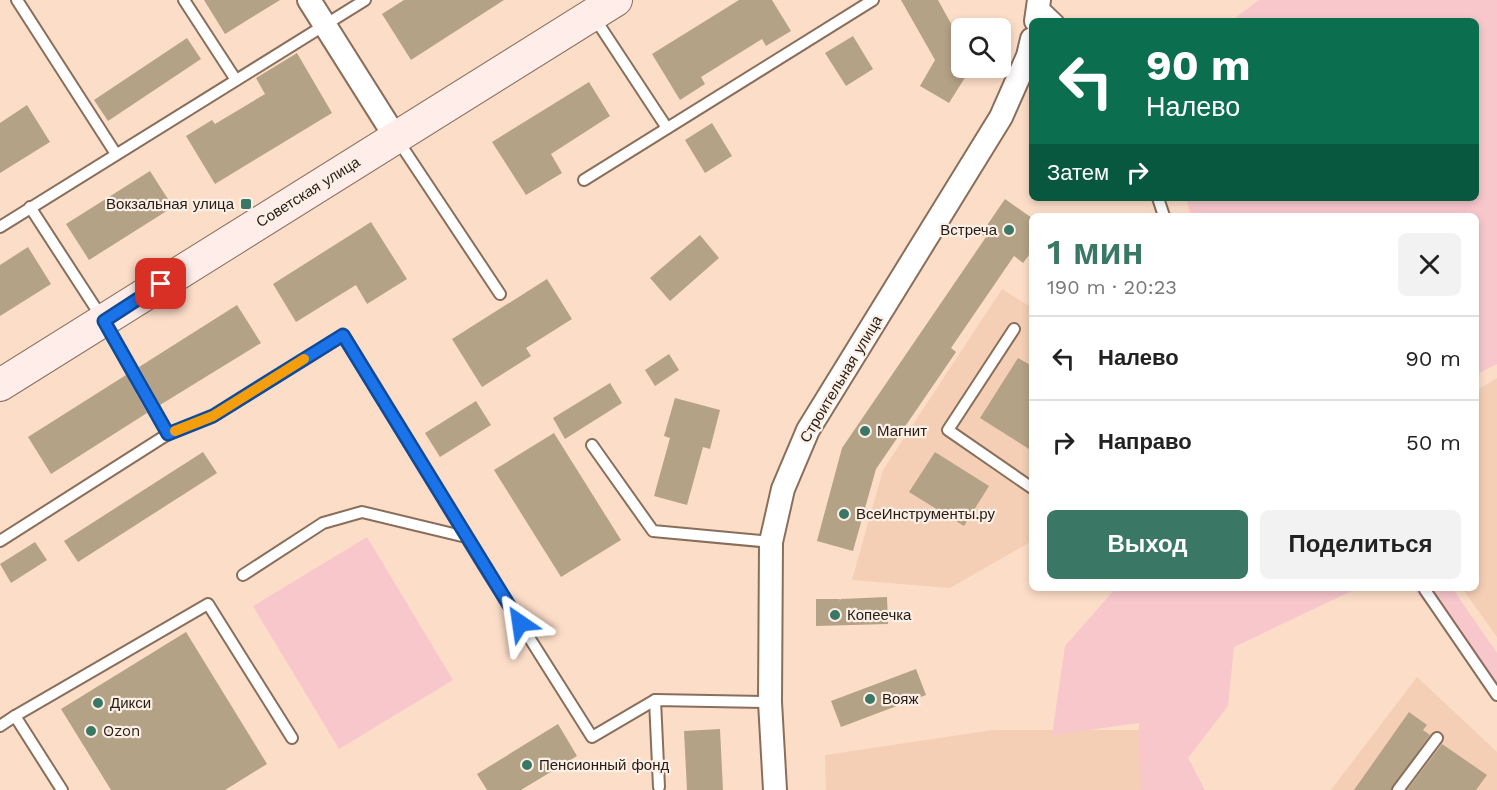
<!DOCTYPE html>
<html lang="ru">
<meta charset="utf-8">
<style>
body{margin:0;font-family:"Work Sans",sans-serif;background:#f2f2f2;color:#222;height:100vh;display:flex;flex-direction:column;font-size:22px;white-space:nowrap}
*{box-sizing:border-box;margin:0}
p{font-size:20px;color:#767676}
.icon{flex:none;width:33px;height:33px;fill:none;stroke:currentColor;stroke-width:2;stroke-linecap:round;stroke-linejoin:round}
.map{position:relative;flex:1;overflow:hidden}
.side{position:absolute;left:1029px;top:213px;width:450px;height:378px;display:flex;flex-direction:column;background:#fff;border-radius:9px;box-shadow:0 3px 9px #0003}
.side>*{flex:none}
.top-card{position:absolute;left:1029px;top:18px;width:450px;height:183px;border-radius:9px;box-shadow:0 3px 9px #0003;background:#0b6e4f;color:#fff;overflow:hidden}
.controls{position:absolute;left:951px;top:18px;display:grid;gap:12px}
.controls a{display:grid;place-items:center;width:60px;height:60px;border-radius:9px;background:#fff;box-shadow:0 3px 9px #0003;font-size:30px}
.pin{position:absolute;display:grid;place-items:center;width:51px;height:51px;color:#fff;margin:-26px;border-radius:12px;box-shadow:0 3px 9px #0006}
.me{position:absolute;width:66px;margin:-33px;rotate:328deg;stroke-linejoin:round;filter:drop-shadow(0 0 4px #0008)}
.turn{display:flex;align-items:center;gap:21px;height:126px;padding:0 18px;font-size:27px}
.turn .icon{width:78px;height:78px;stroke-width:2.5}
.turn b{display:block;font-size:42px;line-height:51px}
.then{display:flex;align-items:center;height:57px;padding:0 18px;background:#0003;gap:12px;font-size:22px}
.round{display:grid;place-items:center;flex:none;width:63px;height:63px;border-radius:9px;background:#f2f2f2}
.headline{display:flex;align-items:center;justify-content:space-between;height:102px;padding:0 18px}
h1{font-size:36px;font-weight:600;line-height:45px;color:#3a7865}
.action{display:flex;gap:12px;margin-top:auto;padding:12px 18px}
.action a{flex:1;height:69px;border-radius:9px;background:#3a7865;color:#fff;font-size:24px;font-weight:600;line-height:69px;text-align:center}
.action a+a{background:#f2f2f2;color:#222}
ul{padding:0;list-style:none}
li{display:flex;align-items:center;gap:18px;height:84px;padding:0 18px;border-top:2px solid #e0e0e0}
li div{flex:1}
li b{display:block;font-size:22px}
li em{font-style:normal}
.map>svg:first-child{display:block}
.built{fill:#f4cfb5}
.green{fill:#f8c7cc}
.building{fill:#b4a286}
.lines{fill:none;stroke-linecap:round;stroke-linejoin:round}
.lane-casing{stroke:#896e5b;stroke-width:14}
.street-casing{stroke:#896e5b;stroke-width:26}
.secondary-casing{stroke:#896e5b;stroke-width:34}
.lane{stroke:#fff;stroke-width:10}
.street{stroke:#fff;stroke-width:22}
.secondary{stroke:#feede9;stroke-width:32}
.route-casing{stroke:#114b97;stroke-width:15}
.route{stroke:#1a73e8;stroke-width:10}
.slow{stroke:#f59e0b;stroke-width:10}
.poi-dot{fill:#3a7865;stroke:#fbefe6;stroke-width:2}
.labels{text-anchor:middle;stroke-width:4.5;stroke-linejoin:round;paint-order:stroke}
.street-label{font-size:15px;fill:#271c14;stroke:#fbefe6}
.poi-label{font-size:15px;fill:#271c14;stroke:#fbefe6;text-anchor:start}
</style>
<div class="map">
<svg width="1497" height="790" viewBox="0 0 1497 790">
<rect width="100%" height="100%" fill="#fcddc8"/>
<!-- built -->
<g class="built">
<polygon points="1002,289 1032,308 1032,541 950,588 852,580 883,470"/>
<polygon points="1497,378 1497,637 1462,588 1476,588 1476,391"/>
<polygon points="1417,677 1497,752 1497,790 1331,790"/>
<polygon points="993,730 1144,730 1146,790 826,790 825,755"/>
</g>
<!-- green -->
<g class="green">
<polygon points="1259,0 1497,0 1497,364 1476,375 1476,216 1191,216 1186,198 1476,198 1476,21 1235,21 1234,19"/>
<polygon points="367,537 453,680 339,749 253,606"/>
<polygon points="1116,588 1358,588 1234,647 1228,706 1188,758 1205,790 1141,790 1139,723 1052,735 1065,646"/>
<polygon points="1413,588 1452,588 1497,653 1497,693"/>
</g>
<!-- building -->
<g class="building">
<polygon points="204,0 280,0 225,34"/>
<polygon points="404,0 504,0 411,60 382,14"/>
<polygon points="739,0 772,0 791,31 766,46 762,39 701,77 705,84 680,100 652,54"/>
<polygon points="901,0 938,0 954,29 962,33 962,68 971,68 949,103 920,86 935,60"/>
<polygon points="853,36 873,69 846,86 825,53"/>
<polygon points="187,38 201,59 108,121 94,100"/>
<polygon points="297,53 332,113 215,184 186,136 212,120 215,124 265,94 256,78"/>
<polygon points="589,82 610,116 551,154 562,173 526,195 492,142"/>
<polygon points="27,105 50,142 0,173 0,123"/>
<polygon points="712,123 732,156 705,173 685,140"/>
<polygon points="150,171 173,207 89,260 66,224"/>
<polygon points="1005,199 1032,218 1032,251 1023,263 1014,256 951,348 956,352 876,469 853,551 817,541 842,448 986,237 981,234"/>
<polygon points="371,222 407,279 367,304 356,285 296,322 273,284"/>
<polygon points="700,235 719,258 670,301 650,278"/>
<polygon points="28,247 51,284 0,316 0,265"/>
<polygon points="547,279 572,319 526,348 531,356 482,387 452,339"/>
<polygon points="237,305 261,343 160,405 139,367"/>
<polygon points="669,354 679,370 655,386 645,370"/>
<polygon points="1018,358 1032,366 1032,451 980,418"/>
<polygon points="126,375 147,413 51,474 28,437"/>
<polygon points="610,383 622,403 565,439 553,418"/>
<polygon points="675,398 720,410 710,449 703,447 687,505 654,496 670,438 664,436"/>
<polygon points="476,401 491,425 440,457 425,433"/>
<polygon points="554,433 621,540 561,577 494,470"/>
<polygon points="203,452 217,473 78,562 64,541"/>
<polygon points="935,452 989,486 964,526 909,492"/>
<polygon points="35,542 47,560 11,583 0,564"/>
<polygon points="887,597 888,624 816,626 816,599 840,599 839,601 841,599"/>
<polygon points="186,632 267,764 225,790 111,790 61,709"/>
<polygon points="916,669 926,695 841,727 831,701"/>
<polygon points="1409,712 1427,725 1423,730 1430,735 1391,790 1354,790"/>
<polygon points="558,724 577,756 521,790 487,790 477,774"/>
<polygon points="720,729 723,790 687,790 684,731"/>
<polygon points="1442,744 1487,775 1476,790 1407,790"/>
</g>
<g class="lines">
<defs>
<g id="lane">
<polyline points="17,0 116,154"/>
<polyline points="184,0 236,80"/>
<polyline points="1040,4 1058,21"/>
<polyline points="594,17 667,128"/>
<polyline points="397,139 500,294"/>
<polyline points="584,180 873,0"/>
<polyline points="1158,198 1164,216"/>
<polyline points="30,207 104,321 168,434"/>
<polyline points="0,227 365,0"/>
<polyline points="1014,329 948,430 1032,488"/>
<polyline points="592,445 653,531 771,542"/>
<polyline points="0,541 168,434 213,416 343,335 484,566 592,737 655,700 770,702"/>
<polyline points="243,575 323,523 362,512 466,537"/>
<polyline points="1425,590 1497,695"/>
<polyline points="655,700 659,787"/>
<polyline points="15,716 208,604 292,738"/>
<polyline points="0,726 15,716 62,790"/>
<polyline points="1398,790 1437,738"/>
</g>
<g id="street">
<polyline points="309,0 396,138"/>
<polyline points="1036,21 1039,0"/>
<polyline points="775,790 770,702 771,542 783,489 808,430 1001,117 1028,56 1032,39"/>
</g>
<polyline id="secondary" points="0,385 616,0"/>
</defs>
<!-- lane casing -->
<use href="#lane" class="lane-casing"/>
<!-- street casing -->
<use href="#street" class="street-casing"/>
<!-- secondary casing -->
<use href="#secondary" class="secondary-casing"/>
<!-- lane -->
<use href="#lane" class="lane"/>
<!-- street -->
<use href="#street" class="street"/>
<!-- secondary -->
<use href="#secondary" class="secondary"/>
</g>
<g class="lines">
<defs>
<polyline id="route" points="161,284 104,321 168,434 213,416 343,335 520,623"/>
</defs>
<!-- route casing -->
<use href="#route" class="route-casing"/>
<!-- route -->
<use href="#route" class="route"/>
<!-- slow -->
<polyline class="slow" points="175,431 213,416 304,359"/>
</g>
<!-- markers -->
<g class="poi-dot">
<rect x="240" y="198" width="12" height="12" rx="3"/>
<circle cx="1009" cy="230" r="6"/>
<circle cx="865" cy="431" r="6"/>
<circle cx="844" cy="514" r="6"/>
<circle cx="835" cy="615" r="6"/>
<circle cx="870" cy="699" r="6"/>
<circle cx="98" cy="703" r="6"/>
<circle cx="91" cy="731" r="6"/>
<circle cx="527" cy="765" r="6"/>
</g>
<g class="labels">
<!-- street labels -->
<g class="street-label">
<text transform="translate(308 192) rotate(-32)" y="5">Советская улица</text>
<text transform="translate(841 379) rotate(-59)" y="5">Строительная улица</text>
</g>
<!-- poi labels -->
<g class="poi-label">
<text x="234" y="209" text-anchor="end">Вокзальная улица</text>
<text x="997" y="235" text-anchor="end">Встреча</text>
<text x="877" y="436">Магнит</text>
<text x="856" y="519">ВсеИнструменты.ру</text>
<text x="847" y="620">Копеечка</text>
<text x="882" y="704">Вояж</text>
<text x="110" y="708">Дикси</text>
<text x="103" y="736">Ozon</text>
<text x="539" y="770">Пенсионный фонд</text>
</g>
</g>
</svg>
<div class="controls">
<a><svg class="icon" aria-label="search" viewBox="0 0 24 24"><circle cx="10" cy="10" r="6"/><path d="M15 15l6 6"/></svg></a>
</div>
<div class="pin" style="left:161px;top:284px;background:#d93025"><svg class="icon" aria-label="arrive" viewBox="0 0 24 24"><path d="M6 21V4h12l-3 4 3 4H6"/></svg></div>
<svg class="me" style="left:520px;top:623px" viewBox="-20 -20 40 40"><path d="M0-17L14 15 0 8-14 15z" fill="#1a73e8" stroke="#fff" stroke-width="4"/></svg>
<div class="top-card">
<div class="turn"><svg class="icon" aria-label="left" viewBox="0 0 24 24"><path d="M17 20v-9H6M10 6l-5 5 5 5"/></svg><div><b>90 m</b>Налево</div></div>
<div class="then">Затем<svg class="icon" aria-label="right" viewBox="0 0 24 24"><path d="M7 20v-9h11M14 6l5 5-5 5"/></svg></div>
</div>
<section class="side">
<div class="headline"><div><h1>1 мин</h1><p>190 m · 20:23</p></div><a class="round"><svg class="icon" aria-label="close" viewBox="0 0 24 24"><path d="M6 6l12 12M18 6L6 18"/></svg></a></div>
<ul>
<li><svg class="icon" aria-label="left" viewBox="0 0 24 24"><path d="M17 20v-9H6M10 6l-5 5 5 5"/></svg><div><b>Налево</b></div><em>90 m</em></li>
<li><svg class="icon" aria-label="right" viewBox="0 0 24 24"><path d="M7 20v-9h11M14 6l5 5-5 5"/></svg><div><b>Направо</b></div><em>50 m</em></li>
</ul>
<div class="action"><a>Выход</a><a>Поделиться</a></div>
</section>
</div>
